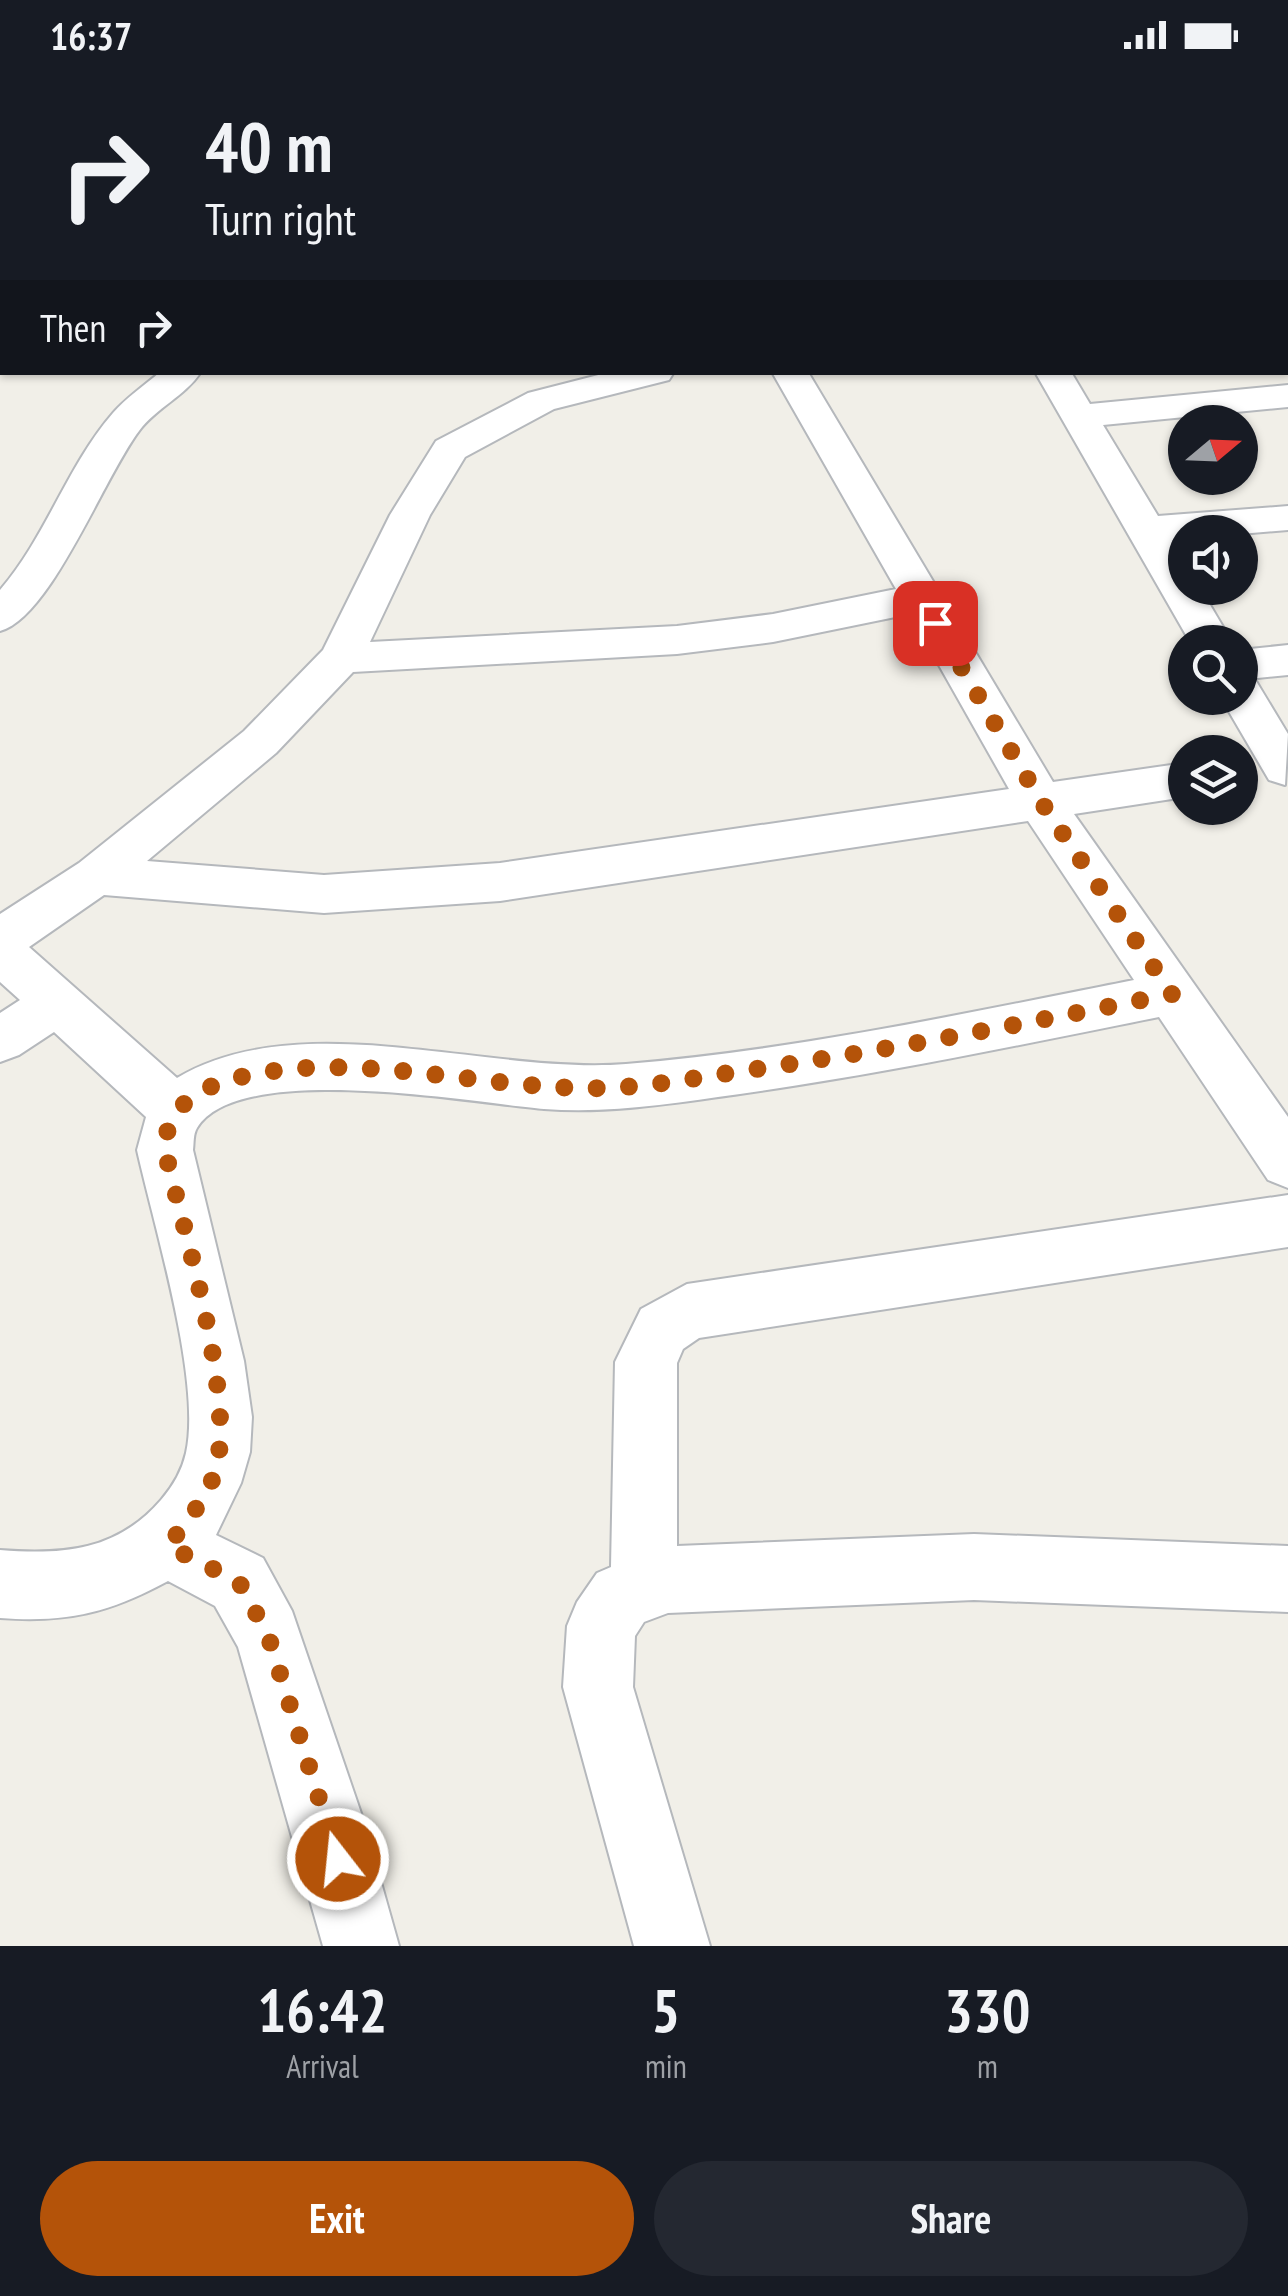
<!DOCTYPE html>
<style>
body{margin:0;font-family:"PT Sans Narrow",sans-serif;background:#242831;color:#f1f3f6;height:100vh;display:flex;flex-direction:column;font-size:38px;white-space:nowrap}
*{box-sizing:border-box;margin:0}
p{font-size:32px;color:#9ea1a6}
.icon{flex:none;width:55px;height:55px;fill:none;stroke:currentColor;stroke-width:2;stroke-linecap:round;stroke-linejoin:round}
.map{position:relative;height:1876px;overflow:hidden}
.panel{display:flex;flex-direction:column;background:#171b24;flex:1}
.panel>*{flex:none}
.guide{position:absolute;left:0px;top:0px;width:1290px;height:305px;box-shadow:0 2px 8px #0004;background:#171b24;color:#f1f3f6;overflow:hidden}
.needle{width:65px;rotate:71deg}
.buttons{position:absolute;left:1168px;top:335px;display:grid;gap:20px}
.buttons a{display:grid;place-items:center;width:90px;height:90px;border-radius:50%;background:#171b24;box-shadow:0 2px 8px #0004;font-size:50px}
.pin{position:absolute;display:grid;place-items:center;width:85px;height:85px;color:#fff;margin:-42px;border-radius:20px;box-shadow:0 5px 15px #0006}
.me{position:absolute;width:110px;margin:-55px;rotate:344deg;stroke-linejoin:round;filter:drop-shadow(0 0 8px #0008)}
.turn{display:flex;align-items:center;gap:35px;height:210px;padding:0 40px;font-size:45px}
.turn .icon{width:130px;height:130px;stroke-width:2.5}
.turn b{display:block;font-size:70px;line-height:85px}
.then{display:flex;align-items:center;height:95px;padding:0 40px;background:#0003;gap:20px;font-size:38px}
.eta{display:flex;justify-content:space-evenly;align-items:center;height:170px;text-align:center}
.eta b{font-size:60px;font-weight:700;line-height:70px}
.cta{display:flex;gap:20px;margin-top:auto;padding:20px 40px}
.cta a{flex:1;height:115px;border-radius:60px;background:#b45309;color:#fff;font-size:40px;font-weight:700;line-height:115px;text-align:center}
.cta a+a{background:#242831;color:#f1f3f6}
.status{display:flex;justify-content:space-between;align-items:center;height:70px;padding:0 50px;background:#171b24;direction:ltr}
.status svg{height:28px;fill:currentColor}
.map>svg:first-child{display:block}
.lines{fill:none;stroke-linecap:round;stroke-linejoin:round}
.street-casing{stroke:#b5b8bc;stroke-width:4}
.secondary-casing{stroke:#b6babf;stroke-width:4}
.street{fill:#fff;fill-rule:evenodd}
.secondary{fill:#fff;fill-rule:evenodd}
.route{stroke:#b45309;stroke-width:18;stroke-dasharray:0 32.4}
</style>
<div class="status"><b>16:37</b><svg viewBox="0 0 49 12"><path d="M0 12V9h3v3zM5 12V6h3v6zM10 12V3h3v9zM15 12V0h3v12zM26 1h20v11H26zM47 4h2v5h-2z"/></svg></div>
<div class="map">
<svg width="1288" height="1876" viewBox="0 0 1288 1876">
<rect width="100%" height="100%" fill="#f1efe8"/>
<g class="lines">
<defs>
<g id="street">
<polygon points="459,0 487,0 488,2 460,2"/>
<polygon points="685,0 714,0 715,2 686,2"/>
<rect x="808" y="0" width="28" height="2"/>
<rect x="0" y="93" width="2" height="18"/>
<polygon points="2,145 2,165 0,166 0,146"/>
<rect x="0" y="217" width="2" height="20"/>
<rect x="0" y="261" width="2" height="22"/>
<path d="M160,302H201C185,326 156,338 139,361C104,407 51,547 0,561V520C46,467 67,396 113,343C126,328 145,315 160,302Z"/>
<path d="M610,302H674L669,310L554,339L465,387L430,445L370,572L677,556L773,544L896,519L772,302H808L1053,712L1185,693V727L1074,744L1288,1047V1118L1268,1110L1159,947C1020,975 881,1004 740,1024C674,1033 611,1044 544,1039C474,1033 238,990 197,1058C193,1064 194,1073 193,1080L244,1291L252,1347L250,1382L241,1413L216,1465L263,1488L292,1541L364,1752L399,1876H323L238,1577L215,1536L168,1511C109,1543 67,1553 0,1548V1480C63,1485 117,1481 161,1430C173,1416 182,1401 186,1383C202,1312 154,1156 137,1080L146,1047L54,962L19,985L0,992V943L20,930L0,912V844L79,793L244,661L323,580L390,445L436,371L528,323ZM910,544L1009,719L500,793L324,805L147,791L276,683L353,602L677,584L773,572ZM1028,751L1134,910C967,943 796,980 626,994C489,1005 301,934 177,1008L29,877L104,825L324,843L500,831Z"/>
<polygon points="1035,302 1071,302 1090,334 1288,315 1288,337 1103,355 1158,446 1288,436 1288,460 1240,464 1185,462 1185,469 1172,470 1185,492 1185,518 1200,518 1232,572 1190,572"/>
<polygon points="1288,575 1288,605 1248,609 1256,611 1288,664 1285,715 1269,710 1221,628 1240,628 1240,580"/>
<polygon points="1288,1125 1288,1177 699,1268 683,1279 677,1293 677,1476 974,1464 1288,1476 1288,1542 974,1530 668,1543 644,1552 635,1566 633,1617 710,1876 634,1876 563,1617 567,1556 577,1532 597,1503 611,1497 615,1292 641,1239 687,1214"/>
</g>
<rect id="secondary" x="0" y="32" width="2" height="18"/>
</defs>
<!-- street casing -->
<use href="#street" class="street-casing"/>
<!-- secondary casing -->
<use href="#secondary" class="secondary-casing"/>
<!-- street -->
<use href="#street" class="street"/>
<!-- secondary -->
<use href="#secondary" class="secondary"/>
</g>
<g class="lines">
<!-- route -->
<path class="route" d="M338,1789L268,1565L239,1512L168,1476C184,1454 205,1431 214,1405C239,1336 182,1156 165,1080C165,1034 204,1015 245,1006C363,980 487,1021 606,1018C658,1016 712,1005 763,998C901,978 1036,951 1172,924L1042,733L935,553"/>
</g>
</svg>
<div class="buttons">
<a><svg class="needle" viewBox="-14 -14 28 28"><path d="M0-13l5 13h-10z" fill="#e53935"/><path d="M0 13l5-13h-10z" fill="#9ea1a6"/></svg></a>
<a><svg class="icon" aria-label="sound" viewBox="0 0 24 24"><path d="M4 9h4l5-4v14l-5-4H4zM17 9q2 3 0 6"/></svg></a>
<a><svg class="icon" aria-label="search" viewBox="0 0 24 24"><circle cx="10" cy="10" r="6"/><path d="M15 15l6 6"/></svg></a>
<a><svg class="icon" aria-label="layers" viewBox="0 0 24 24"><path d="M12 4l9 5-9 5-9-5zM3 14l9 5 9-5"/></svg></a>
</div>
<div class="pin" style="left:935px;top:553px;background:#d93025"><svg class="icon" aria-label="arrive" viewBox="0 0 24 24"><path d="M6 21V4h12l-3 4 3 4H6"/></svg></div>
<svg class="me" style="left:338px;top:1789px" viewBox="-20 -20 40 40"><circle r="17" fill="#b45309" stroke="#fff" stroke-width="3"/><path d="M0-11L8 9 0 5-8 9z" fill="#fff"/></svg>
<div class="guide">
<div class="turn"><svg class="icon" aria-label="right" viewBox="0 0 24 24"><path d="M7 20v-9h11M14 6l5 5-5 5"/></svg><div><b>40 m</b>Turn right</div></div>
<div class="then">Then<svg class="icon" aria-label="right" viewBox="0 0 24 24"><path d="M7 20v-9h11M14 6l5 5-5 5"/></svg></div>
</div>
</div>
<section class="panel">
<div class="eta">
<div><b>16:42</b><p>Arrival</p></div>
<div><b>5</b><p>min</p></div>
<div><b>330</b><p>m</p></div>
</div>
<div class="cta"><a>Exit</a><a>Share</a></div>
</section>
